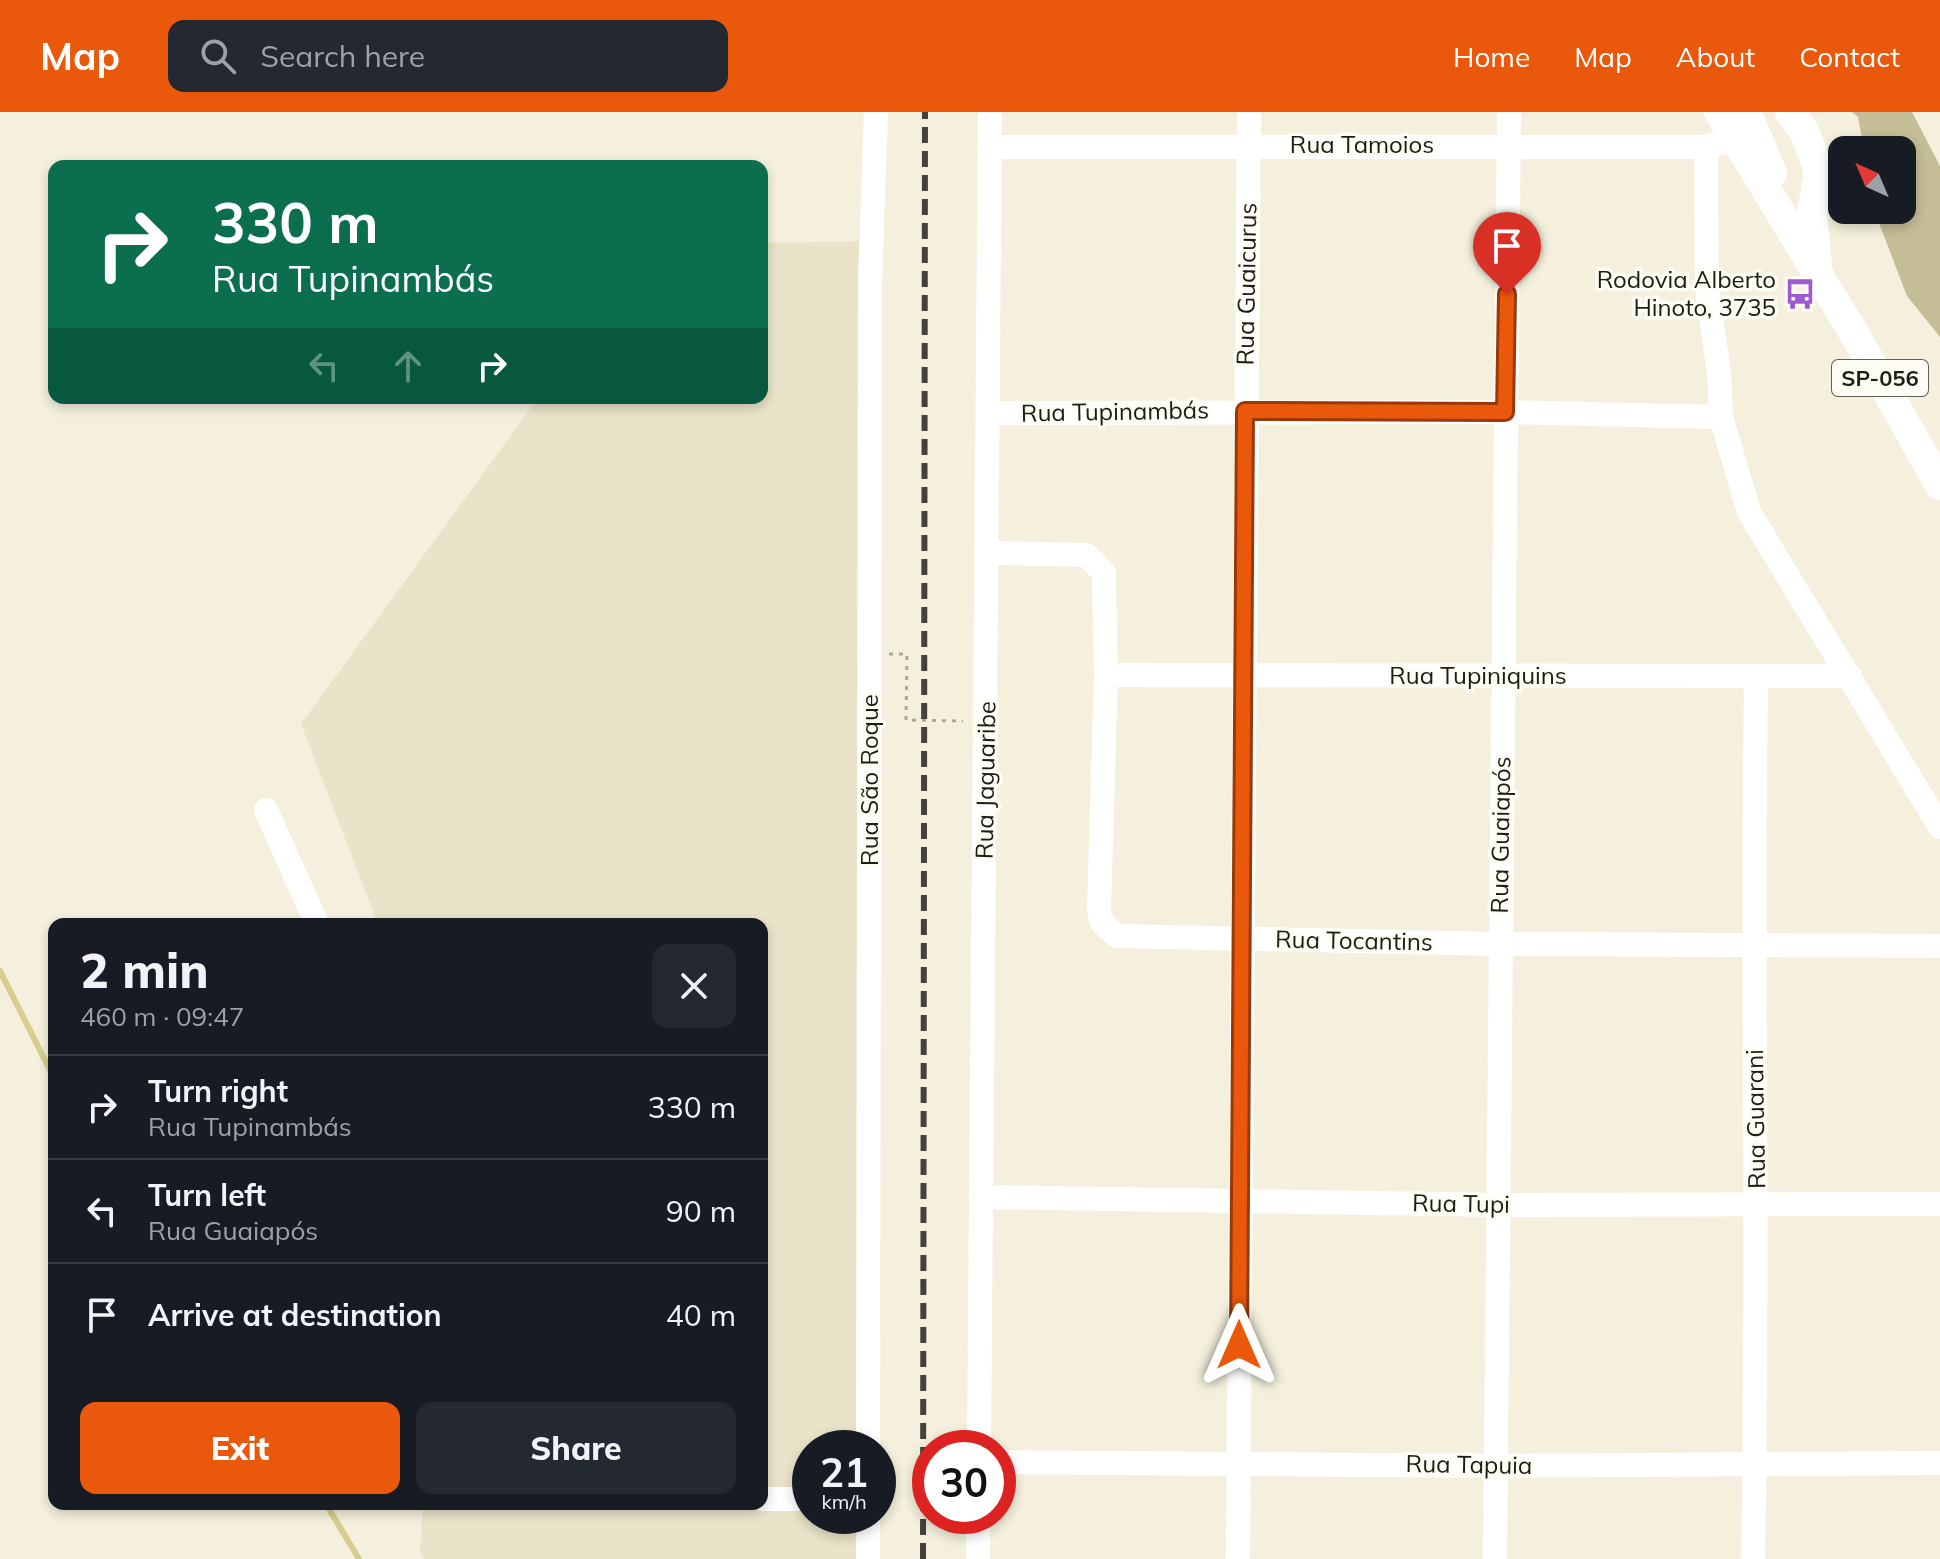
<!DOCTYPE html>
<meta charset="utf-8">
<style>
body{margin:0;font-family:Mulish,sans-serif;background:#242831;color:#f1f3f6;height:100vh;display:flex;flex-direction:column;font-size:30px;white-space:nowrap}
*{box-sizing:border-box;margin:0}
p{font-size:26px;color:#9ea1a6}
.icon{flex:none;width:44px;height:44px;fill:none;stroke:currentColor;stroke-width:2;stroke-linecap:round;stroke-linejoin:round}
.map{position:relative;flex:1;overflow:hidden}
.drawer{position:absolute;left:48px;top:806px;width:720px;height:592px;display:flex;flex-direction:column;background:#171b24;border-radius:16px;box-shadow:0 4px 12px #0003}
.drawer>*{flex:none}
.top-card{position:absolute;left:48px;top:48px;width:720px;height:244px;border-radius:16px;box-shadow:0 4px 12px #0003;background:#0b6e4f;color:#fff;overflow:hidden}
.needle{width:52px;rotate:316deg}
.controls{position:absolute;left:1828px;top:24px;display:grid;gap:16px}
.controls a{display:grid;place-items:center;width:88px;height:88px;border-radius:16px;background:#171b24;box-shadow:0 4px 12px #0003;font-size:40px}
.speed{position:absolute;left:792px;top:1318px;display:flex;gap:16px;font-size:40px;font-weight:700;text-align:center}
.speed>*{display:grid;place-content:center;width:104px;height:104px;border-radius:50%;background:#171b24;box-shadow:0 4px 12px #0003;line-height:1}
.speed small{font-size:20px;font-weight:400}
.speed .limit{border:12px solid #d22;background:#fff;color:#111}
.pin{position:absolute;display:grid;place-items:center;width:68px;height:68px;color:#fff;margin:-82px -34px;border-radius:50% 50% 50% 0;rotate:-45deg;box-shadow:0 0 8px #0007}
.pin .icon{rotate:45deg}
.me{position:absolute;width:88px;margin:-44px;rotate:0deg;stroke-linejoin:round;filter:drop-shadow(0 0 6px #0008)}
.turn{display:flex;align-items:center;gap:28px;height:168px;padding:0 32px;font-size:36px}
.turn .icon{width:104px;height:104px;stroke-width:2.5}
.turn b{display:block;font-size:56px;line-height:68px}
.lanes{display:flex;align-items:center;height:76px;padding:0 32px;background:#0003;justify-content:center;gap:40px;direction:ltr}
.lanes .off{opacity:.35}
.round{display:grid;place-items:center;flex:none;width:84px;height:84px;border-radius:16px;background:#242831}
.summary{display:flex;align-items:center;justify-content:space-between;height:136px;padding:0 32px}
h1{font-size:48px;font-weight:800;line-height:60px}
.action{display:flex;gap:16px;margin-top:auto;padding:16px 32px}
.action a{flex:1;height:92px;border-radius:16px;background:#ea580c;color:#fff;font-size:32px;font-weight:800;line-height:92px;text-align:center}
.action a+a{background:#242831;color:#f1f3f6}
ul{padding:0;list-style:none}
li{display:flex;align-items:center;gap:24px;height:104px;padding:0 32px;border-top:2px solid #363941}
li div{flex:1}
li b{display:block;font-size:30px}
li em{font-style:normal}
header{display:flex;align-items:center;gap:48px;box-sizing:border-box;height:112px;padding:0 40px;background:#ea580c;color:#fff}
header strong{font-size:38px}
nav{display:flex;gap:44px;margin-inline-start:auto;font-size:28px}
.search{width:560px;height:72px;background:#242831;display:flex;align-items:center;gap:20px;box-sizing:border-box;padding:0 28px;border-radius:16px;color:#9ea1a6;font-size:30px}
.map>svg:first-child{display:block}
.built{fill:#e9e4c9}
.green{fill:#c4bd96}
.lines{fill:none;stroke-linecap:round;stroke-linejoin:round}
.stream{stroke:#d8cd91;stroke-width:6}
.path{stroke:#aba899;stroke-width:3;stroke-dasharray:4 6;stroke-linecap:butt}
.minor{stroke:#fff;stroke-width:24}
.major{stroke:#fff;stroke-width:30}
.rail{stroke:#434138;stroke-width:6;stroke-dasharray:16 8;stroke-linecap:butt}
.route-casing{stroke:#983908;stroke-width:20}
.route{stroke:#ea580c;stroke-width:14}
.labels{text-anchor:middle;stroke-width:7;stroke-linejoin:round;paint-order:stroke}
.shield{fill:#fefdf5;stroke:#606058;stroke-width:2}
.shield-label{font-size:22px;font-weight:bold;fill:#1d1c15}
.street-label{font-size:24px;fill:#1d1c15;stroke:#fefdf5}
.poi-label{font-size:24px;fill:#1d1c15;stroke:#fefdf5;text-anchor:end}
</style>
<header>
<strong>Map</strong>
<div class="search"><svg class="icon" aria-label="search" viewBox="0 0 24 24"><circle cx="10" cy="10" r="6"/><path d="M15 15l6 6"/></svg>Search here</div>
<nav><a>Home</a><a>Map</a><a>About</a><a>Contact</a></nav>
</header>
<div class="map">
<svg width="1940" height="1447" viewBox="0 0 1940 1447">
<rect width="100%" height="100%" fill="#f4f0dd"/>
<!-- built -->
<polygon class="built" points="867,129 861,1336 810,1336 810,1404 861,1404 860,1447 424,1447 420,1440 423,1392 762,1392 762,812 378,812 301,612 538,286 762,286 762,131"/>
<!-- green -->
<polygon class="green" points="1852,0 1912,0 1940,54 1940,225 1907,184 1874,98 1902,98 1902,38 1864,38 1858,5"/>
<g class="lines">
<!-- stream -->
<g class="stream">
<polyline points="0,859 54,966"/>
<polyline points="326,1392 359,1447"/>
</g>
<!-- path -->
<polyline class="path" points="889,542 907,542 906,608 963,609"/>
<!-- minor -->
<g class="minor">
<polyline points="990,35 1706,35 1749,22"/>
<polyline points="1706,35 1707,176 1719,261 1721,305 1749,400 1940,715"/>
<polyline points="989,301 1505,300 1721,305"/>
<polyline points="989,441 1086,443 1104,461 1106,563 1099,798 1102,811 1117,824 1499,832 1940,834"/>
<polyline points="1106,563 1850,564"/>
<polyline points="266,698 317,812"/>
<polyline points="981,1085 1499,1093 1940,1092"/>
<polyline points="868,1336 870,172 876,0"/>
<polyline points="979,1336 990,0"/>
<polyline points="998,1350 1496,1354 1940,1351"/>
<polyline points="762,1387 810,1387"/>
<polyline points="868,1447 868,1404"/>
<polyline points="978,1447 978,1404"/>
<polyline points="1238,1447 1249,0"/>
<polyline points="1495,1447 1509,0"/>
<path d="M1753,1447C1759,1153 1752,860 1756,567"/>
</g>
<!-- major -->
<g class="major">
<polyline points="1719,0 1855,223 1940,373"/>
<polyline points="1746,0 1772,61"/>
<polyline points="1790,0 1805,21 1819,60 1812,101 1817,155"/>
</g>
<!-- rail -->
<polyline class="rail" points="923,1447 925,0"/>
</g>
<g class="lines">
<defs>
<polyline id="route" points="1239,1233 1245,299 1505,300 1507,182"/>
</defs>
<!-- route casing -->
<use href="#route" class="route-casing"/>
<!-- route -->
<use href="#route" class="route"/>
</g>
<!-- icons -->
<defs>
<symbol id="bus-bare" viewBox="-9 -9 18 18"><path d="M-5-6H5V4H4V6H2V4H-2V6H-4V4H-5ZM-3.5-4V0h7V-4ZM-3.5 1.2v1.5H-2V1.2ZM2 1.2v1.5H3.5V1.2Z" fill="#9f5acf" stroke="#fefdf5" stroke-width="2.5" paint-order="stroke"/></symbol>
</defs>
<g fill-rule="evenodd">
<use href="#bus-bare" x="1778" y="160" width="44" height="44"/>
</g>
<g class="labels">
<!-- shield labels -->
<rect class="shield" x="1832" y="248" width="96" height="36" rx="6"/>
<g class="shield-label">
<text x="1880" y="274">SP-056</text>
</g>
<!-- street labels -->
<g class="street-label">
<text x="1362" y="41">Rua Tamoios</text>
<text transform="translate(1247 172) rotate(-89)" y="8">Rua Guaicurus</text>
<text transform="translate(1115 300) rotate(-1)" y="8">Rua Tupinambás</text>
<text x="1478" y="572">Rua Tupiniquins</text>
<text transform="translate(870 668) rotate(-90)" y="8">Rua São Roque</text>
<text transform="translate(986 668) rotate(-89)" y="8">Rua Jaguaribe</text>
<text transform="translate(1501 723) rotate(-89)" y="8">Rua Guaiapós</text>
<text transform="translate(1354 829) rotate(1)" y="8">Rua Tocantins</text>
<text transform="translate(1756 1007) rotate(-91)" y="8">Rua Guarani</text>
<text transform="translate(1461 1092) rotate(1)" y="8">Rua Tupi</text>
<text transform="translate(1469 1353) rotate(1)" y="8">Rua Tapuia</text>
</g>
<!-- poi labels -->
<g class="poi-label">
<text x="1776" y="176">Rodovia Alberto<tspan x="1776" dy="28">Hinoto, 3735</tspan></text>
</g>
</g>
</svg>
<div class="controls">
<a><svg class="needle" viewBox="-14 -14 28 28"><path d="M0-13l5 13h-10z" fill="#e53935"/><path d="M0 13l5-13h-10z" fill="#9ea1a6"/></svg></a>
</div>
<div class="speed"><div>21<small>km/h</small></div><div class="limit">30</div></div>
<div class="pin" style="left:1507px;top:182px;background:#d93025"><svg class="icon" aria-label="arrive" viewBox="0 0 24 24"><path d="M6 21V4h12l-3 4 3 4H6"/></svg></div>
<svg class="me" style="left:1239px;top:1233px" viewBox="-20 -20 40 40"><path d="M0-17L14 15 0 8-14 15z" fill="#ea580c" stroke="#fff" stroke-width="4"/></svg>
<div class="top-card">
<div class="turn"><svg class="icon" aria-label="right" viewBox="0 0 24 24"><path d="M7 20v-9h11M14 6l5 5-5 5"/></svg><div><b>330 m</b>Rua Tupinambás</div></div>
<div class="lanes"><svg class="icon off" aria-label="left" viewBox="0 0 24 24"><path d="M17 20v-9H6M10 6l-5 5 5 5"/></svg><svg class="icon off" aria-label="ahead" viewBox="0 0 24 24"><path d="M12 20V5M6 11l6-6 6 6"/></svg><svg class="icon" aria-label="right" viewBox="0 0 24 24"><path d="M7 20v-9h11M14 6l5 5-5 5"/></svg></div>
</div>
<section class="drawer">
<div class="summary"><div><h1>2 min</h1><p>460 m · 09:47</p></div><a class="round"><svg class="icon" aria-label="close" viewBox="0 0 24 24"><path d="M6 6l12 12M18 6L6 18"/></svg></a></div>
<ul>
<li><svg class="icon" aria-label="right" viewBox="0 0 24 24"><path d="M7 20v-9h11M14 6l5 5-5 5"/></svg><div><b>Turn right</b><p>Rua Tupinambás</p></div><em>330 m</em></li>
<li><svg class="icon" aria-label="left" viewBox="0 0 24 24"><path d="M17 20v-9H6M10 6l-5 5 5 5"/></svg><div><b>Turn left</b><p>Rua Guaiapós</p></div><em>90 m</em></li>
<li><svg class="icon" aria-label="arrive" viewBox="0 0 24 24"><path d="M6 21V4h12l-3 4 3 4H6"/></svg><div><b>Arrive at destination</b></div><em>40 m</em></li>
</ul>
<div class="action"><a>Exit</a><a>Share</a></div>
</section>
</div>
